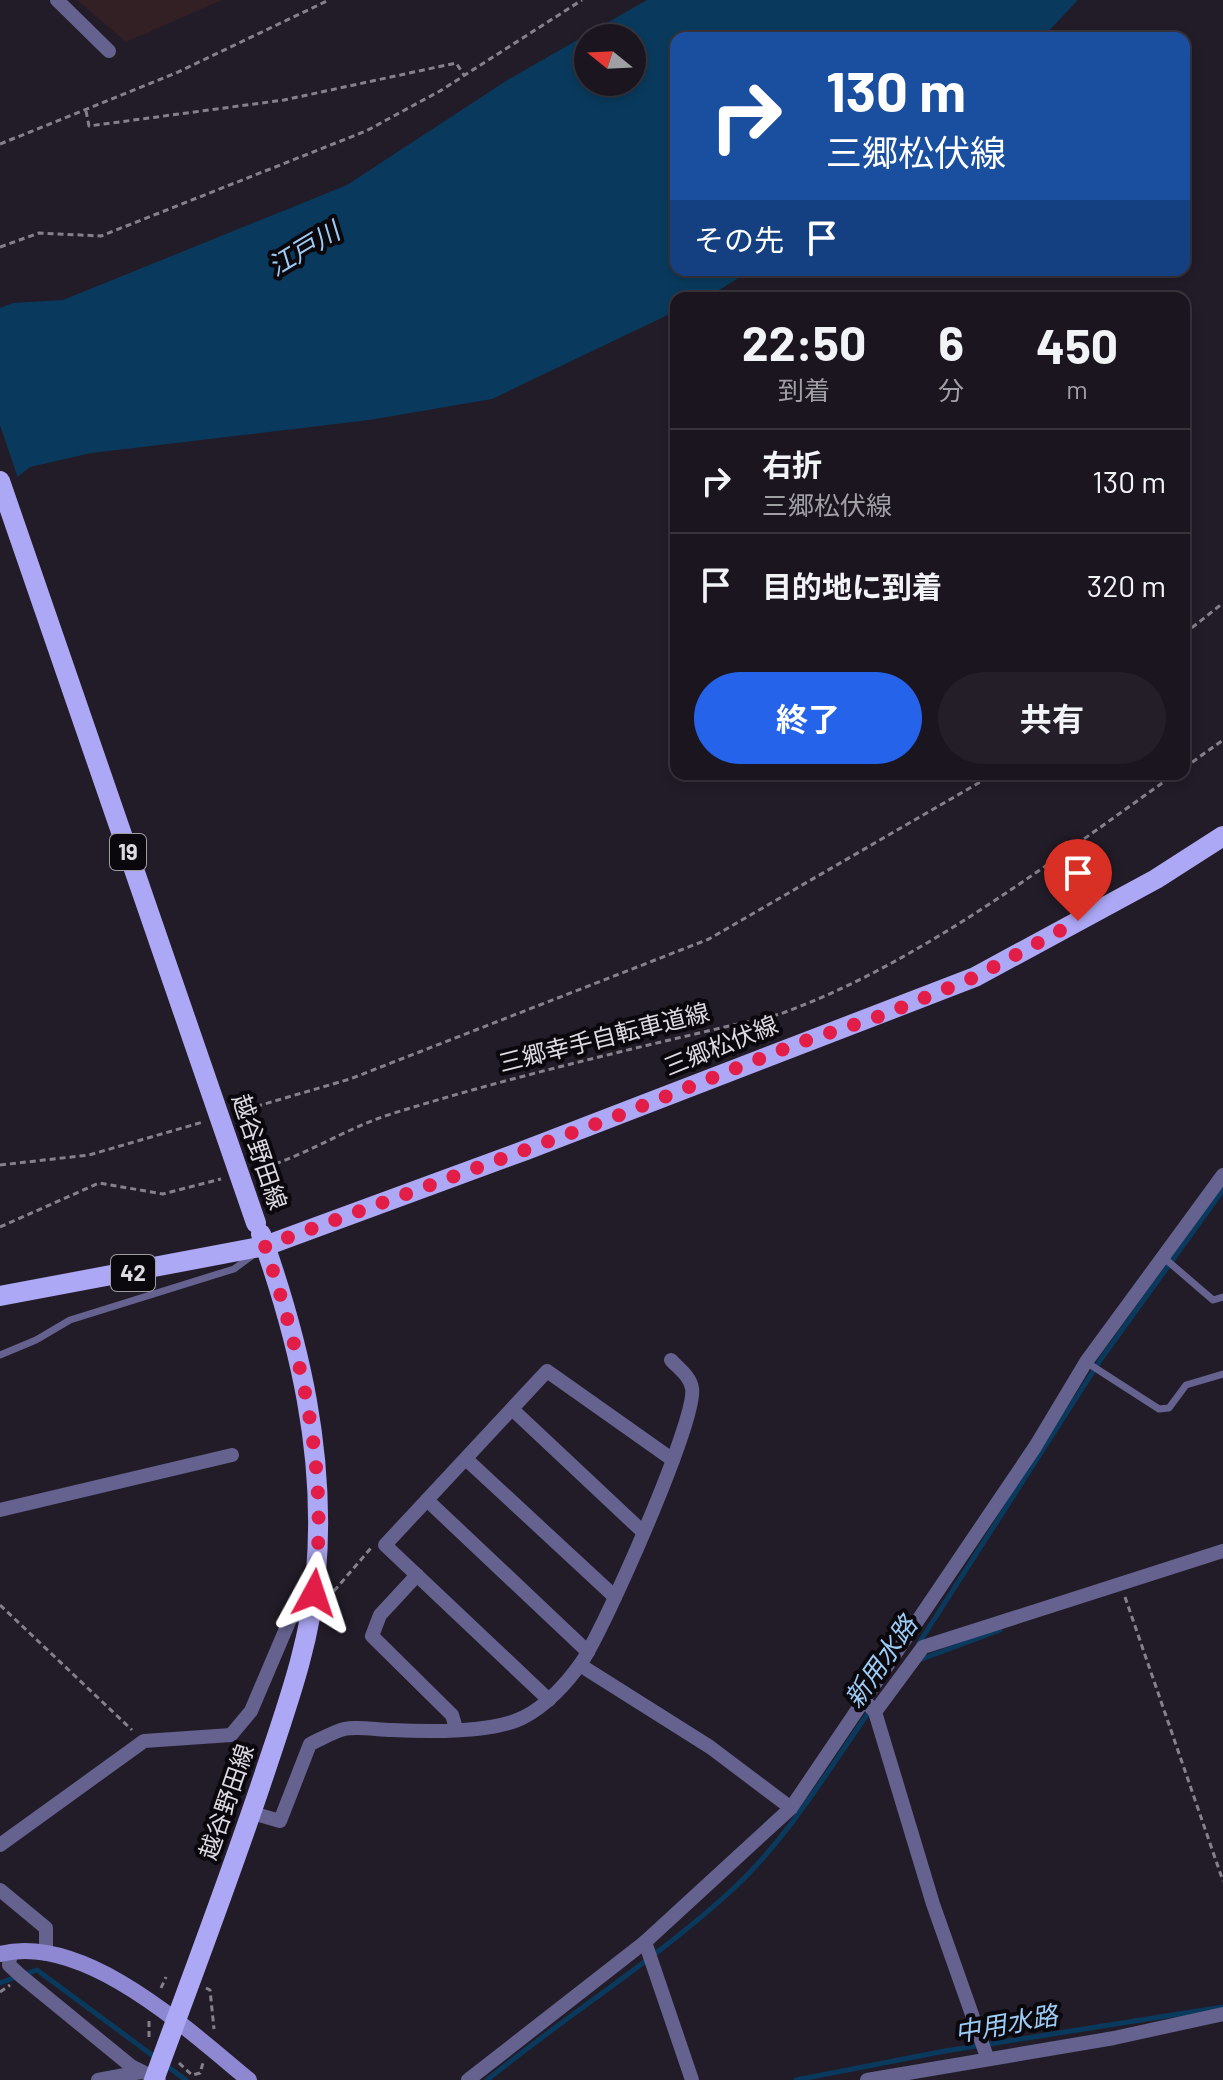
<!DOCTYPE html>
<html lang="ja">
<meta charset="utf-8">
<style>
body{margin:0;font-family:Barlow,"Noto Sans JP",sans-serif;background:#231e27;color:#f1f3f6;height:100vh;display:flex;flex-direction:column;font-size:30px;white-space:nowrap}
*{box-sizing:border-box;margin:0}
p{font-size:26px;color:#9f9fa4}
.icon{flex:none;width:44px;height:44px;fill:none;stroke:currentColor;stroke-width:2;stroke-linecap:round;stroke-linejoin:round}
.map{position:relative;flex:1;overflow:hidden}
.side{position:absolute;left:670px;top:292px;width:520px;height:488px;display:flex;flex-direction:column;background:#1a151e;border-radius:16px;box-shadow:0 4px 12px #0003,0 0 0 2px #38343c}
.side>*{flex:none}
.top-card{position:absolute;left:670px;top:32px;width:520px;height:244px;border-radius:16px;box-shadow:0 4px 12px #0003,0 0 0 2px #38343c;background:#1a4fa0;color:#fff;overflow:hidden}
.needle{width:52px;rotate:288deg}
.buttons{position:absolute;left:574px;top:24px;display:grid;gap:16px}
.buttons a{display:grid;place-items:center;width:72px;height:72px;border-radius:50%;background:#1a151e;box-shadow:0 4px 12px #0003,0 0 0 2px #38343c;font-size:40px}
.pin{position:absolute;display:grid;place-items:center;width:68px;height:68px;color:#fff;margin:-82px -34px;border-radius:50% 50% 50% 0;rotate:-45deg;box-shadow:0 0 8px #0007}
.pin .icon{rotate:45deg}
.me{position:absolute;width:88px;margin:-44px;rotate:5deg;stroke-linejoin:round;filter:drop-shadow(0 0 6px #0008)}
.turn{display:flex;align-items:center;gap:28px;height:168px;padding:0 24px;font-size:36px}
.turn .icon{width:104px;height:104px;stroke-width:2.5}
.turn b{display:block;font-size:56px;line-height:68px}
.then{display:flex;align-items:center;height:76px;padding:0 24px;background:#0003;gap:16px;font-size:30px}
.eta{display:flex;justify-content:space-evenly;align-items:center;height:136px;text-align:center}
.eta b{font-size:48px;font-weight:700;line-height:56px}
.button{display:flex;gap:16px;margin-top:auto;padding:16px 24px}
.button a{flex:1;height:92px;border-radius:48px;background:#2563eb;color:#fff;font-size:32px;font-weight:700;line-height:92px;text-align:center}
.button a+a{background:#231e27;color:#f1f3f6}
ul{padding:0;list-style:none}
li{display:flex;align-items:center;gap:24px;height:104px;padding:0 24px;border-top:2px solid #38343c}
li div{flex:1}
li b{display:block;font-size:30px}
li em{font-style:normal}
.map>svg:first-child{display:block}
.industrial{fill:#322025}
.water{fill:#093a5d;fill-rule:evenodd}
.pier{fill:#221c28}
.lines{fill:none;stroke-linecap:round;stroke-linejoin:round}
.stream{stroke:#093a5d;stroke-width:5}
.path{stroke:#85808a;stroke-width:3;stroke-dasharray:6 4;stroke-linecap:butt}
.lane{stroke:#656290;stroke-width:7}
.street{stroke:#656290;stroke-width:14}
.secondary{stroke:#8d88d1;stroke-width:16}
.primary{stroke:#ada8f5;stroke-width:20}
.primary-bridge{stroke:#ada8f5;stroke-width:20}
.route{stroke:#e11d48;stroke-width:14;stroke-dasharray:0 25.2}
.labels{text-anchor:middle;stroke-width:8;stroke-linejoin:round;paint-order:stroke}
.shield{fill:#0a070d;stroke:#9e9ba2;stroke-width:2}
.shield-label{font-size:22px;font-weight:bold;fill:#dedae2}
.street-label{font-size:24px;fill:#dedae2;stroke:#0a070d}
.water-label{font-size:26px;font-style:italic;fill:#9ccbf5;stroke:#0a070d}
</style>
<div class="map">
<svg width="1223" height="2080" viewBox="0 0 1223 2080">
<rect width="100%" height="100%" fill="#221c28"/>
<!-- industrial -->
<polygon class="industrial" points="77,0 222,0 126,42"/>
<!-- water -->
<path class="water" d="M647,0H1078L1042,38H676V270H749C722,290 710,298 676,298V311L492,399L369,420L91,453L30,467L0,491V308L13,303L63,300L347,185L506,81ZM588,38H632V82H588Z"/>
<!-- pier -->
<polygon class="pier" points="0,425 19,481 0,495"/>
<g class="lines">
<!-- stream -->
<g class="stream">
<polyline points="919,1643 1101,1359 1223,1190"/>
<polyline points="919,1660 1000,1630"/>
<polyline points="0,1983 37,1970 156,2058"/>
<polyline points="164,2064 186,2080"/>
<path d="M487,2080C568,2014 656,1960 733,1889C788,1838 828,1770 871,1709"/>
<polyline points="796,2080 945,2051 1223,2007"/>
</g>
<!-- path -->
<g class="path">
<polyline points="86,111 89,126 284,100 456,63 464,75"/>
<polyline points="0,144 176,73 329,0"/>
<polyline points="0,247 39,233 101,236 366,131 440,91 582,0"/>
<polyline points="1184,634 1223,603"/>
<polyline points="1184,768 1223,740"/>
<polyline points="237,1112 350,1079 709,939 994,774"/>
<polyline points="0,1165 89,1155 203,1122"/>
<path d="M256,1170C304,1157 344,1129 391,1114C519,1074 649,1045 780,1014C921,963 1053,860 1175,774"/>
<polyline points="0,1227 99,1183 163,1194 221,1179"/>
<polyline points="334,1591 371,1548"/>
<polyline points="1125,1597 1223,1881"/>
<polyline points="0,1605 132,1730"/>
<polyline points="161,1988 166,1977"/>
<polyline points="206,1988 210,1990 214,2029"/>
<polyline points="0,1992 10,1985"/>
<polyline points="149,2021 149,2037"/>
<polyline points="179,2063 192,2075 200,2073 203,2063"/>
</g>
<!-- lane -->
<g class="lane">
<polyline points="1163,1257 1213,1300 1223,1297"/>
<polyline points="0,1355 36,1340 70,1320 234,1269 253,1255"/>
<polyline points="1086,1362 1159,1409 1169,1408 1186,1385 1223,1374"/>
</g>
<!-- street -->
<g class="street">
<polyline points="57,0 109,51"/>
<polyline points="512,1409 642,1531"/>
<polyline points="466,1459 615,1597"/>
<polyline points="427,1500 588,1652"/>
<polyline points="0,1510 232,1455"/>
<polyline points="417,1575 380,1615 372,1636 452,1715 456,1728"/>
<polyline points="580,1665 710,1747 791,1808"/>
<polyline points="549,1700 385,1545 547,1371 673,1460"/>
<polyline points="870,1706 875,1712 933,1904 987,2057"/>
<polyline points="875,1712 923,1647 1223,1551"/>
<path d="M252,1813L280,1821L310,1744C321,1739 333,1732 344,1729C358,1726 378,1730 392,1730C427,1732 494,1733 524,1717C546,1706 567,1683 581,1663C603,1632 698,1418 692,1388C690,1376 679,1369 671,1360"/>
<polyline points="0,1845 144,1741 231,1735 251,1711 291,1617 312,1610"/>
<polyline points="0,1890 46,1928 46,1954"/>
<polyline points="645,1942 692,2080"/>
<polyline points="11,1951 9,1965 21,1976 131,2066 159,2080"/>
<polyline points="98,2080 141,2072"/>
<polyline points="468,2080 645,1942 791,1808 1035,1447 1086,1362 1223,1175"/>
<polyline points="867,2080 1114,2038 1223,2014"/>
</g>
<!-- secondary -->
<path class="secondary" d="M0,1954C85,1933 188,2030 249,2080"/>
<!-- primary -->
<g class="primary">
<polyline points="0,1296 265,1246 526,1150 975,977 1156,879 1223,836"/>
<path d="M154,2080C192,1976 232,1872 267,1766C288,1703 311,1639 316,1573C326,1455 300,1344 261,1234"/>
</g>
<!-- primary-bridge -->
<polyline class="primary-bridge" points="0,481 256,1223"/>
</g>
<g class="lines">
<!-- route -->
<path class="route" d="M314,1593C330,1472 302,1359 265,1246L612,1118L799,1043L883,1015L975,977L1078,921"/>
</g>
<g class="labels">
<!-- shield labels -->
<g class="shield">
<rect x="110" y="834" width="36" height="36" rx="6"/>
<rect x="111" y="1255" width="44" height="36" rx="6"/>
</g>
<g class="shield-label">
<text x="128" y="860">19</text>
<text x="133" y="1281">42</text>
</g>
<!-- street labels -->
<g class="street-label">
<text transform="translate(604 1038) rotate(-14)" y="8">三郷幸手自転車道線</text>
<text transform="translate(721 1046) rotate(-22)" y="8">三郷松伏線</text>
<text transform="translate(259 1152) rotate(71)" y="8">越谷野田線</text>
<text transform="translate(227 1802) rotate(-71)" y="8">越谷野田線</text>
</g>
<!-- water labels -->
<g class="water-label">
<text transform="translate(304 249) rotate(-31)" y="9">江戸川</text>
<text transform="translate(881 1662) rotate(-55)" y="9">新用水路</text>
<text transform="translate(1006 2024) rotate(-10)" y="9">中用水路</text>
</g>
</g>
</svg>
<div class="buttons">
<a><svg class="needle" viewBox="-14 -14 28 28"><path d="M0-13l5 13h-10z" fill="#e53935"/><path d="M0 13l5-13h-10z" fill="#9f9fa4"/></svg></a>
</div>
<div class="pin" style="left:1078px;top:921px;background:#d93025"><svg class="icon" aria-label="arrive" viewBox="0 0 24 24"><path d="M6 21V4h12l-3 4 3 4H6"/></svg></div>
<svg class="me" style="left:314px;top:1593px" viewBox="-20 -20 40 40"><path d="M0-17L14 15 0 8-14 15z" fill="#e11d48" stroke="#fff" stroke-width="4"/></svg>
<div class="top-card">
<div class="turn"><svg class="icon" aria-label="right" viewBox="0 0 24 24"><path d="M7 20v-9h11M14 6l5 5-5 5"/></svg><div><b>130 m</b>三郷松伏線</div></div>
<div class="then">その先<svg class="icon" aria-label="arrive" viewBox="0 0 24 24"><path d="M6 21V4h12l-3 4 3 4H6"/></svg></div>
</div>
<section class="side">
<div class="eta">
<div><b>22:50</b><p>到着</p></div>
<div><b>6</b><p>分</p></div>
<div><b>450</b><p>m</p></div>
</div>
<ul>
<li><svg class="icon" aria-label="right" viewBox="0 0 24 24"><path d="M7 20v-9h11M14 6l5 5-5 5"/></svg><div><b>右折</b><p>三郷松伏線</p></div><em>130 m</em></li>
<li><svg class="icon" aria-label="arrive" viewBox="0 0 24 24"><path d="M6 21V4h12l-3 4 3 4H6"/></svg><div><b>目的地に到着</b></div><em>320 m</em></li>
</ul>
<div class="button"><a>終了</a><a>共有</a></div>
</section>
</div>
